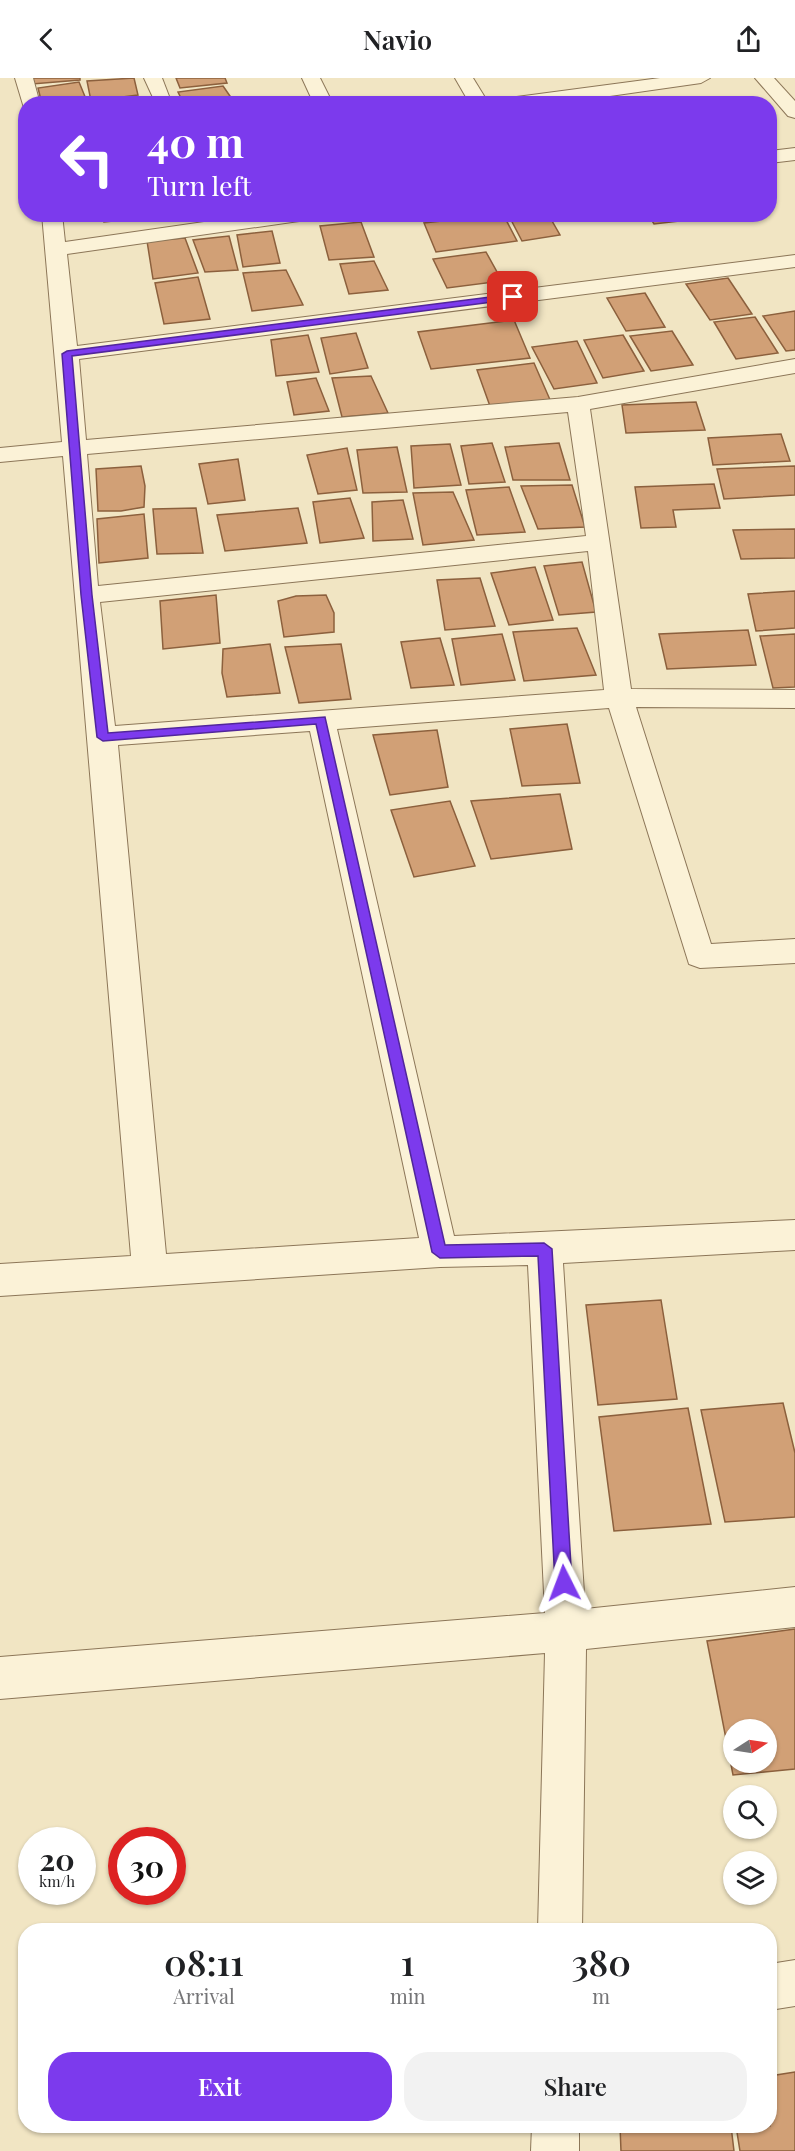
<!DOCTYPE html>
<style>
body{margin:0;font-family:"Playfair Display",serif;background:#f2f2f2;color:#202124;height:100vh;display:flex;flex-direction:column;font-size:22px;white-space:nowrap}
*{box-sizing:border-box;margin:0}
p{font-size:20px;color:#757577}
.icon{flex:none;width:33px;height:33px;fill:none;stroke:currentColor;stroke-width:2;stroke-linecap:round;stroke-linejoin:round}
.map{position:relative;flex:1;overflow:hidden}
.side{position:absolute;left:18px;top:1845px;width:759px;height:210px;display:flex;flex-direction:column;background:#fff;border-radius:24px;box-shadow:0 2px 4px #0004}
.side>*{flex:none}
.top-card{position:absolute;left:18px;top:18px;width:759px;height:126px;border-radius:24px;box-shadow:0 2px 4px #0004;background:#7c3aed;color:#fff;overflow:hidden}
.needle{width:39px;rotate:78deg}
.fabs{position:absolute;left:723px;top:1641px;display:grid;gap:12px}
.fabs a{display:grid;place-items:center;width:54px;height:54px;border-radius:50%;background:#fff;box-shadow:0 2px 4px #0004;font-size:30px}
.speed{position:absolute;left:18px;top:1749px;display:flex;gap:12px;font-size:30px;font-weight:700;text-align:center}
.speed>*{display:grid;place-content:center;width:78px;height:78px;border-radius:50%;background:#fff;box-shadow:0 2px 4px #0004;line-height:1}
.speed small{font-size:15px;font-weight:400}
.speed .limit{border:9px solid #d22;background:#fff;color:#111}
.pin{position:absolute;display:grid;place-items:center;width:51px;height:51px;color:#fff;margin:-26px;border-radius:12px;box-shadow:0 3px 9px #0006}
.me{position:absolute;width:66px;margin:-33px;rotate:357deg;stroke-linejoin:round;filter:drop-shadow(0 0 4px #0008)}
.turn{display:flex;align-items:center;gap:21px;height:126px;padding:0 30px;font-size:27px}
.turn .icon{width:78px;height:78px;stroke-width:2.5}
.turn b{display:block;font-size:42px;line-height:51px}
.eta{display:flex;justify-content:space-evenly;align-items:center;height:102px;text-align:center}
.eta b{font-size:36px;font-weight:600;line-height:42px}
.primary-button{display:flex;gap:12px;margin-top:auto;padding:12px 30px}
.primary-button a{flex:1;height:69px;border-radius:24px;background:#7c3aed;color:#fff;font-size:24px;font-weight:600;line-height:69px;text-align:center}
.primary-button a+a{background:#f2f2f2;color:#202124}
header{display:flex;justify-content:space-between;align-items:center;height:78px;padding:0 30px;background:#fff;font-size:27px;font-weight:600}
.map>svg:first-child{display:block}
.building{fill:#d1a076;stroke:#8c603d;stroke-width:1.5;fill-rule:evenodd}
.lines{fill:none;stroke-linecap:round;stroke-linejoin:round}
.minor-casing{stroke:#8c7658;stroke-width:2}
.minor{fill:#fbf2d7;fill-rule:evenodd}
.route{fill:#7c3aed;stroke:#51269a;stroke-width:1.5}
</style>
<header><svg class="icon" aria-label="back" viewBox="0 0 24 24"><path d="M15 5l-7 7 7 7"/></svg>Navio<svg class="icon" aria-label="share" viewBox="0 0 24 24"><path d="M12 15V3M7 8l5-5 5 5M5 13v7h14v-7"/></svg></header>
<div class="map">
<svg width="795" height="2073" viewBox="0 0 795 2073">
<rect width="100%" height="100%" fill="#f1e5c3"/>
<!-- building -->
<g class="building">
<polygon points="32,0 80,0 80,2 32,6"/>
<polygon points="134,0 138,17 91,23 87,3"/>
<polygon points="176,0 225,0 227,5 180,10"/>
<polygon points="79,4 88,26 42,26 38,10"/>
<polygon points="223,8 232,21 184,26 178,14"/>
<polygon points="683,19 688,26 656,26 654,22"/>
<polygon points="104,136 142,136 143,140 104,144"/>
<polygon points="503,136 517,163 436,174 424,145"/>
<polygon points="508,136 548,136 560,157 522,163"/>
<polygon points="648,136 685,136 689,142 654,146"/>
<polygon points="361,144 374,179 329,182 320,148"/>
<polygon points="272,153 280,185 243,189 237,157"/>
<polygon points="229,158 238,192 205,194 193,162"/>
<polygon points="185,160 198,195 153,201 147,163"/>
<polygon points="486,174 502,203 447,210 433,181"/>
<polygon points="374,183 388,212 349,216 340,186"/>
<polygon points="286,192 303,227 252,233 243,195"/>
<polygon points="198,199 210,241 164,246 155,205"/>
<polygon points="728,200 752,236 710,242 686,206"/>
<polygon points="645,215 665,249 626,253 607,220"/>
<polygon points="795,233 795,272 786,273 763,238"/>
<polygon points="755,239 778,275 736,281 714,244"/>
<polygon points="514,242 530,280 431,291 418,254"/>
<polygon points="672,253 693,287 651,293 630,258"/>
<polygon points="356,255 368,290 330,296 321,260"/>
<polygon points="308,257 319,294 276,298 271,262"/>
<polygon points="623,257 644,293 603,300 584,262"/>
<polygon points="577,263 597,305 554,311 532,269"/>
<polygon points="534,285 551,324 491,331 477,292"/>
<polygon points="371,298 388,335 342,339 332,300"/>
<polygon points="316,300 329,333 294,337 287,304"/>
<polygon points="696,324 705,352 626,355 622,327"/>
<polygon points="781,356 790,383 713,387 708,360"/>
<polygon points="492,365 505,404 469,406 461,368"/>
<polygon points="559,365 570,402 513,402 505,369"/>
<polygon points="450,366 461,407 414,410 411,368"/>
<polygon points="397,369 407,414 363,415 357,372"/>
<polygon points="347,370 357,412 318,416 307,377"/>
<polygon points="238,381 245,422 208,426 199,386"/>
<polygon points="141,388 145,408 144,429 121,433 98,433 96,391"/>
<polygon points="795,388 795,417 724,421 717,391"/>
<polygon points="714,406 720,430 673,432 676,449 641,450 635,409"/>
<polygon points="572,407 585,449 538,451 521,408"/>
<polygon points="509,409 525,454 477,457 466,412"/>
<polygon points="453,414 474,462 423,467 413,415"/>
<polygon points="350,420 364,460 320,465 313,424"/>
<polygon points="403,422 413,461 373,463 372,424"/>
<polygon points="196,430 203,475 157,476 153,431"/>
<polygon points="298,430 307,465 225,473 217,437"/>
<polygon points="144,436 148,480 99,485 97,441"/>
<polygon points="795,451 795,480 741,481 733,452"/>
<polygon points="582,484 596,534 559,537 544,488"/>
<polygon points="535,489 553,542 509,547 491,495"/>
<polygon points="480,500 495,548 445,552 437,502"/>
<polygon points="795,513 795,550 756,553 748,516"/>
<polygon points="216,517 220,565 163,571 160,523"/>
<polygon points="326,517 334,535 334,554 284,559 278,523 296,518"/>
<polygon points="577,550 596,597 524,603 513,554"/>
<polygon points="748,552 756,587 667,591 659,556"/>
<polygon points="502,556 515,602 461,607 452,561"/>
<polygon points="795,556 795,609 773,610 760,558"/>
<polygon points="440,560 454,607 411,610 401,564"/>
<polygon points="270,566 280,615 227,619 222,595 223,571"/>
<polygon points="341,566 351,621 299,625 285,569"/>
<polygon points="567,646 580,705 522,708 510,651"/>
<polygon points="437,652 448,709 390,717 373,657"/>
<polygon points="560,716 572,771 491,781 471,723"/>
<polygon points="450,723 475,788 414,799 391,732"/>
<polygon points="661,1222 677,1321 598,1327 586,1227"/>
<polygon points="783,1325 795,1375 795,1439 725,1444 701,1332"/>
<polygon points="688,1330 711,1446 614,1453 599,1339"/>
<path d="M795,1551V1691L733,1697L707,1563ZM734,1652H766V1684H734Z"/>
<polygon points="795,1994 795,2073 740,2073 736,2048 770,2048 770,1998"/>
<polygon points="620,2048 731,2048 734,2073 621,2073"/>
</g>
<g class="lines">
<defs>
<g id="minor">
<polygon points="15,0 33,0 40,26 26,26 24,30"/>
<polygon points="144,0 162,0 172,26 156,26"/>
<polygon points="302,0 320,0 333,26 314,26"/>
<polygon points="455,0 473,0 489,26 470,26"/>
<polygon points="660,0 710,0 701,5 554,26 500,26 509,20"/>
<polygon points="755,0 774,0 795,23 795,40 788,38"/>
<polygon points="795,70 795,82 770,85 770,73"/>
<path d="M42,136H62L65,164L259,136H316L306,142L67,176L77,268L795,177V189L79,281L86,362L578,319L795,281V295L590,331L631,611L795,612V630L636,629L711,866L795,861V885L700,890L689,886L609,630L337,651L454,1158L795,1142V1172L563,1185L585,1531L795,1509V1549L586,1571L582,1852H538L545,1575L0,1621V1579L545,1535L528,1187L440,1189L0,1218V1186L131,1178L63,378L0,384V370L62,364ZM568,334L586,458L98,508L87,376ZM588,473L604,612L115,648L100,524ZM310,653L419,1160L166,1176L118,667Z"/>
<polygon points="795,1882 795,1928 770,1932 770,1886"/>
<polygon points="532,2048 579,2048 579,2073 531,2073"/>
</g>
</defs>
<!-- minor casing -->
<use href="#minor" class="minor-casing"/>
<!-- minor -->
<use href="#minor" class="minor"/>
</g>
<!-- route -->
<polygon class="route" points="513,216 516,217 516,221 72,278 92,517 108,655 325,639 445,1167 544,1165 552,1171 572,1505 570,1510 564,1513 558,1510 555,1505 538,1178 440,1180 432,1174 316,646 103,663 97,659 81,517 62,276 67,273"/>
</svg>
<div class="fabs">
<a><svg class="needle" viewBox="-14 -14 28 28"><path d="M0-13l5 13h-10z" fill="#e53935"/><path d="M0 13l5-13h-10z" fill="#757577"/></svg></a>
<a><svg class="icon" aria-label="search" viewBox="0 0 24 24"><circle cx="10" cy="10" r="6"/><path d="M15 15l6 6"/></svg></a>
<a><svg class="icon" aria-label="layers" viewBox="0 0 24 24"><path d="M12 4l9 5-9 5-9-5zM3 14l9 5 9-5"/></svg></a>
</div>
<div class="speed"><div>20<small>km/h</small></div><div class="limit">30</div></div>
<div class="pin" style="left:513px;top:219px;background:#d93025"><svg class="icon" aria-label="arrive" viewBox="0 0 24 24"><path d="M6 21V4h12l-3 4 3 4H6"/></svg></div>
<svg class="me" style="left:564px;top:1505px" viewBox="-20 -20 40 40"><path d="M0-17L14 15 0 8-14 15z" fill="#7c3aed" stroke="#fff" stroke-width="4"/></svg>
<div class="top-card">
<div class="turn"><svg class="icon" aria-label="left" viewBox="0 0 24 24"><path d="M17 20v-9H6M10 6l-5 5 5 5"/></svg><div><b>40 m</b>Turn left</div></div>
</div>
<section class="side">
<div class="eta">
<div><b>08:11</b><p>Arrival</p></div>
<div><b>1</b><p>min</p></div>
<div><b>380</b><p>m</p></div>
</div>
<div class="primary-button"><a>Exit</a><a>Share</a></div>
</section>
</div>
